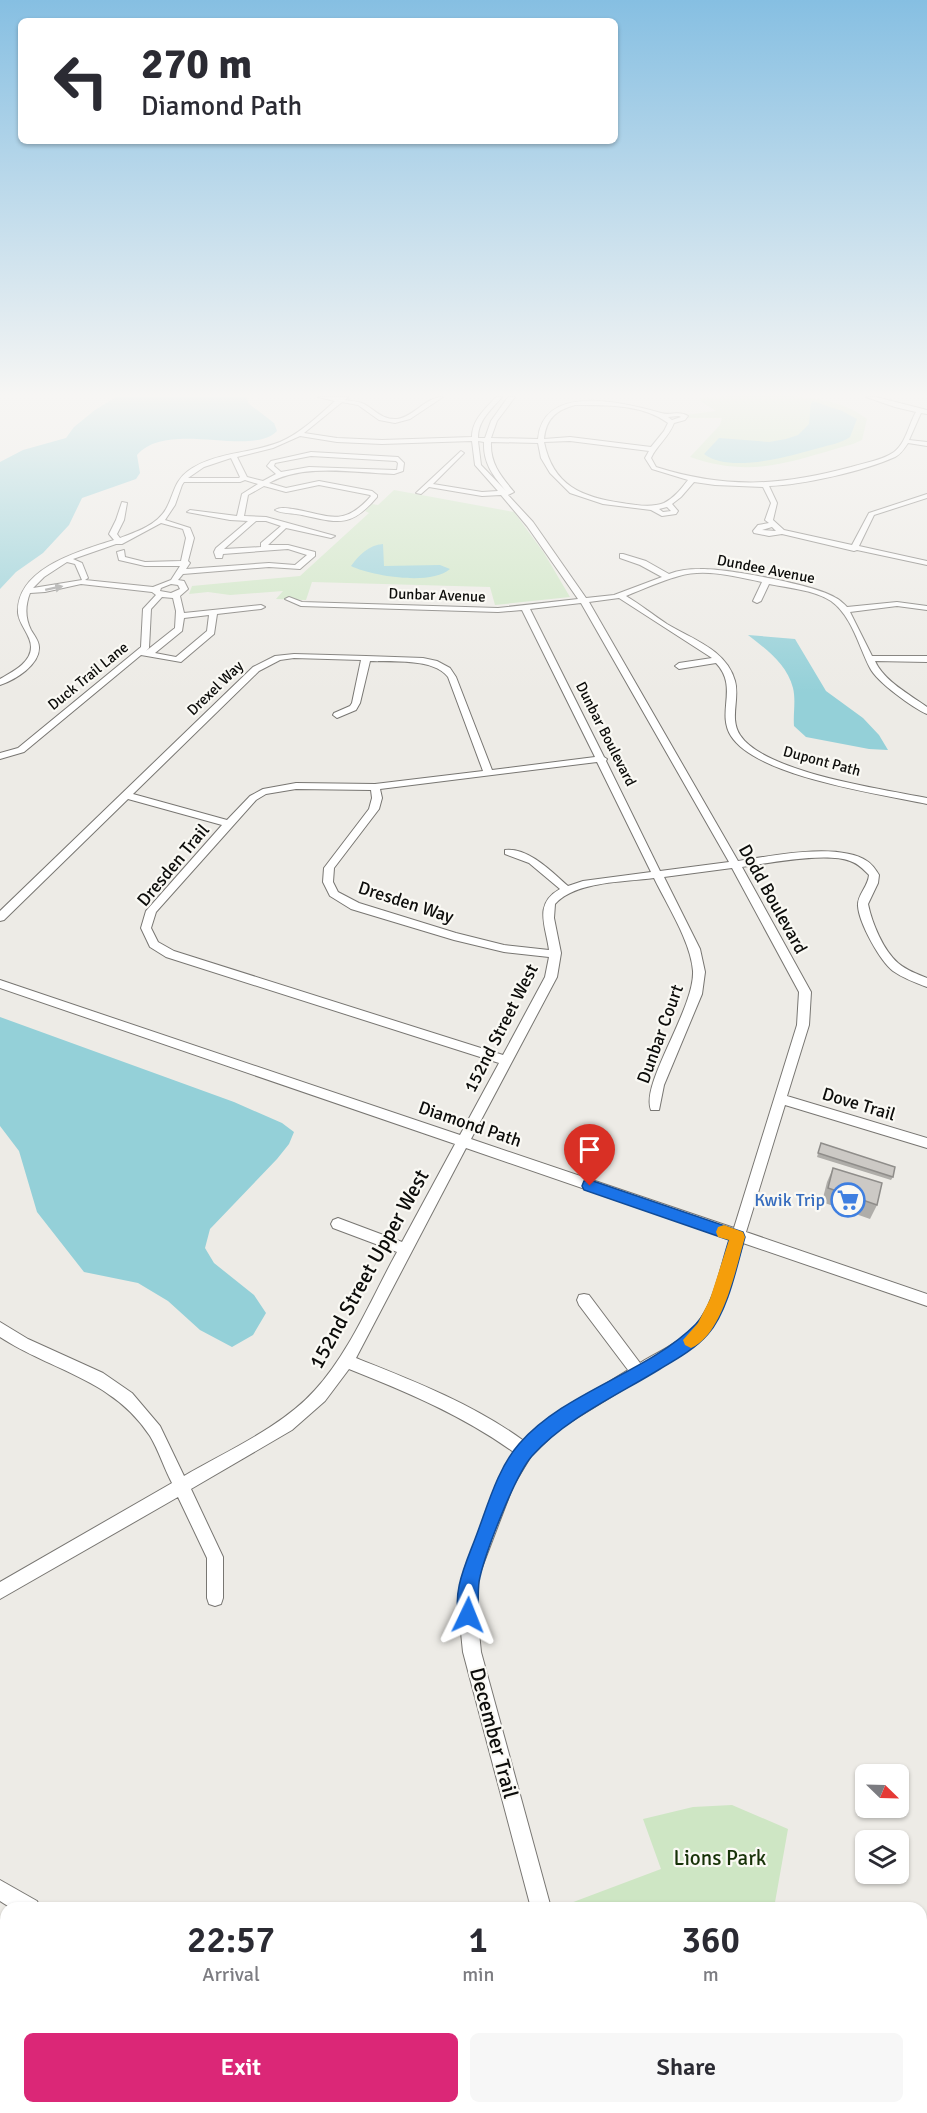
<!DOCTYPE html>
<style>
body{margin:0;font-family:Signika,sans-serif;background:#f7f7f7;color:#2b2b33;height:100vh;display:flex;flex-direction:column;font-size:22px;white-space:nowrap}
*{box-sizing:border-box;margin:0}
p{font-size:20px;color:#7c7c81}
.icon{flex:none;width:33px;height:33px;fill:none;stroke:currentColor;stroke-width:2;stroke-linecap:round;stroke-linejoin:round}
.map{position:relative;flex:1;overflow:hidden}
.side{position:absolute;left:0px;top:1902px;width:927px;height:212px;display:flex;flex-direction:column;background:#fff;border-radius:18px 18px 0 0;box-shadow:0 2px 4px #0004}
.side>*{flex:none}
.banner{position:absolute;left:18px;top:18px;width:600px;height:126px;border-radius:9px;box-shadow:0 2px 4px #0004;background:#fff;color:#2b2b33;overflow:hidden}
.needle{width:39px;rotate:113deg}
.buttons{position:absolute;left:855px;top:1764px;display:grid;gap:12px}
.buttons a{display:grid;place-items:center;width:54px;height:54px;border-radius:9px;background:#fff;box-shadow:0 2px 4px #0004;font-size:30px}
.pin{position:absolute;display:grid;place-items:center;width:51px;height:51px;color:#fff;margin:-62px -26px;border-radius:50% 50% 50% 0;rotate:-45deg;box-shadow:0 0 6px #0007}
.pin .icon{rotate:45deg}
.me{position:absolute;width:66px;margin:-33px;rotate:2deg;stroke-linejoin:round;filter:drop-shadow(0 0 4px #0008)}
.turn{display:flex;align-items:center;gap:21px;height:126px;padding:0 24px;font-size:27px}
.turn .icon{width:78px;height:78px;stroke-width:2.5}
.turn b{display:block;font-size:42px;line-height:51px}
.eta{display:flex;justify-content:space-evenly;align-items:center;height:102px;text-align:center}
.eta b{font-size:36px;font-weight:600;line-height:42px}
.cta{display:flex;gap:12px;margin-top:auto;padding:12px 24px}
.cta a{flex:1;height:69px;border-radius:9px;background:#db2777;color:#fff;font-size:24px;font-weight:600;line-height:69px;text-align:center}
.cta a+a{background:#f7f7f7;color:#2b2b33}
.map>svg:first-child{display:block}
.green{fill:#cee6c4}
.water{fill:#94d0d8}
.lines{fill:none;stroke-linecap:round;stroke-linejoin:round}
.minor-casing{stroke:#787672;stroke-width:2}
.minor{fill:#fff;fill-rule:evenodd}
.wall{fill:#afada9}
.building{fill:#ccc9c5;stroke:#8f8d8a;stroke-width:1.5}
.oneway{fill:#9e9e9d}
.route{fill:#1a73e8;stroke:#114b97;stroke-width:1.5}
.slow{fill:#f59e0b}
.labels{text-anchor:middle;stroke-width:4.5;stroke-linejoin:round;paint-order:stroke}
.far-street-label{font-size:15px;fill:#0c0c0a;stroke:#faf9f4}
.street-label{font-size:18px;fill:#0c0c0a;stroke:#faf9f4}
.shop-label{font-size:18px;fill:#366cbe;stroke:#faf9f4;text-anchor:end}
.near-street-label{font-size:21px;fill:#0c0c0a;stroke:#faf9f4}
.near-park-label{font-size:21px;fill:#173208;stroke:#faf9f4}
</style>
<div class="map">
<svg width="927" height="2113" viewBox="0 0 927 2113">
<rect width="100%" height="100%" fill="#edebe6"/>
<!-- green -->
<g class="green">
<path d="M703,397C752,397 827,387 867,419L862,440L853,444C791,461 754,479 690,457L720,425L722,418H688L686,415L716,411L700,401Z"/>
<polygon points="394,490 514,512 544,553 570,597 495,605 490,587 312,582 306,600 276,599 283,591 230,595 208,592 189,594 192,586 300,576 369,513 365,511 372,504 378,505"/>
<polygon points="732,1805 788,1829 774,1908 568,1908 568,1904 661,1869 643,1819 693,1807"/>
<polygon points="537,2108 623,2108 622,2113 536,2113"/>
</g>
<!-- water -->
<g class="water">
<path d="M116,397H247L248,403L274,423L277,431C251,458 168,419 137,455L140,473L136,479L82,498L69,525L43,553L16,572L0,589V462L23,450L66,438L74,427L95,410Z"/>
<path d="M813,401L842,411L857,419L850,437C842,443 829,445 819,448C790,456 730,474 704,454L719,438L769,442L786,439L798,435L809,424L811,403Z"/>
<path d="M383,544L384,566L440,565L450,569C431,586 372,576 351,566C359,555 369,545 383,544Z"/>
<path d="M748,635L795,639L826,691L863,718L879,735L888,750L869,749L806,737L794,726C793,714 796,700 793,688C787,664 766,649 748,635Z"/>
<polygon points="0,1017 234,1102 282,1123 294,1132 289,1144 277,1159 210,1229 205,1248 214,1263 254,1295 266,1313 253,1335 232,1347 200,1330 168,1301 138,1283 84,1272 37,1212 19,1151 0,1126"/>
</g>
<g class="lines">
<defs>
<g id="minor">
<path d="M318,397H348L345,400C351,401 358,401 364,404C375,410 382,420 397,419C414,417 425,397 443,397L410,419L395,423L379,420L358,405L342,402L304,433L337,438L382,440L472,437C472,420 485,409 496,397H502C491,410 478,420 478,438H485L491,421L508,397H515L497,421L491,438L538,439C543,382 625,403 661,413C671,416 679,410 688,416L685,420L674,423C669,437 657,445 651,458L656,467C726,489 781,486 851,467C864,463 883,460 894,452C906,443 909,424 916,412L895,407L866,397H876L927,410V414L921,413L909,440L927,442V446L908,443C904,449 901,454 895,457C864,471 803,485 769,486L777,503L773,520L784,530L852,545L869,513L927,494V498L874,515L859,546L927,561V565L857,550L854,551L782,534L769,536L754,533L753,531L758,525L769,523L765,520L771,503L763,487L715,485L694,482L681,497L672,504L678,511L676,514L662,516L651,510L603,504L570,493L550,473L541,458L538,443L491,442C490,464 501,476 514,492L508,495L533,522L586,598L614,595L662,577L640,565L620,558V554H623L646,561L669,574C679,570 689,569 700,569C725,568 817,585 836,598C840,600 844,604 847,607L897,602L927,606V610L897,606L850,612L872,656H927V662L875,661C884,681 909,694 927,707V714C913,708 877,682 870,668C859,647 852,616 831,601C814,590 789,588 769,584L761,601L757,603L753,601L762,582C736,577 706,568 679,576C661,581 643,589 626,596C640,604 653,615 667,624C692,639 727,650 735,681C740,699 729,718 740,735C765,773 883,789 927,798V804C881,794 757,777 731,736C716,712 739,687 716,663L679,669L675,666L679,663L712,658L619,598L589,602L738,861C771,856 838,842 867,861C872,864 876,870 879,875L878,883L868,904C872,923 883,950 898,963C906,970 917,974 927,978V987C916,983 903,978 893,971C880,961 859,923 858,906C857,895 868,887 869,875C863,869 859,864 850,861C826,852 769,863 742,867L811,992L809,1025L787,1096L927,1138V1148L785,1105L746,1232L927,1294V1306L743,1243C732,1279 724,1317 697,1344L559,1429L531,1456L513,1486L478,1578L476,1603L481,1652L551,1908H531L463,1652L458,1603L462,1578L501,1475L515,1453C464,1416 407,1392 349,1369L325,1401L292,1430L191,1489L223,1557V1598L221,1604L215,1606L209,1604L207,1598V1558L178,1497L0,1599V1582L172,1483C164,1468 159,1451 150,1436C113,1379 52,1371 0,1337V1322L28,1339L103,1373L132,1393L160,1426L184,1476C227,1451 282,1427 315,1390C350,1352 372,1297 397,1252L333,1228L331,1224L333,1220L338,1218L402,1242L455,1144L0,988V980L460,1135L499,1063L166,957L150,947L141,928L146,911L222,825L128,799L4,920L0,921V911L253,667L275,656L294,654L366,656L423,658L437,661L450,668L456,677L492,770L595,757L522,610L498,612L301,606L285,599L289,597L302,602L498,608L578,599L527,526L501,495L482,496L429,487L421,494L416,493L461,451L464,453L433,484L482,492L498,491L475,465L472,441L382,444L337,442L300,436L273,448L237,457L247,477L263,481L276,474L267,466L271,461L311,452L398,457L404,463L403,471L394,474C355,473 304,463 269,483L286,488L319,481L372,491L377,495V497C351,528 338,523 302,515C293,513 282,514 275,510C280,507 286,508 293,509C329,515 343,528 371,496L370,495L319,485L286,492L264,486L248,495L244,516L266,517L335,536L331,538L286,528L268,545H288L315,552V556L300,569L269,567L183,574L178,580L184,581L188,589L180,596L184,613L261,605L265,607L261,609L217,614L214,634L181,662L141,655L24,752L0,759V753L18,748L141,647L143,609L156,595L152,592L81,584L45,592L30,593C25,606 25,618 31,630C34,635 39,641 39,647C40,665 15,680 0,685V679C12,672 31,663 31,647C31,635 19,625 18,613C16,568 80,551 114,540L109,534L116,520L122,502L127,503L124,520L117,534L120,538C136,532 157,525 166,509C174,495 174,481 188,471C214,452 250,454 280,442C301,433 318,416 335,401ZM575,405C605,405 643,404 668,423L664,431L651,447L570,437L544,439C546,418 557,410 575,405ZM679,416L681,417L672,420L668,417ZM478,441L484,442C483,463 493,476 506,491L481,465ZM570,441L649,451L645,458L652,469L688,480C681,489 674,498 664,503C651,508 636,505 622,503C582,497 553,486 544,442ZM311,456L396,461L398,463L397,470H394L309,467L281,472L274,466L275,463ZM231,458L240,477L239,478H188L204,467ZM245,480L258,484L242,494L237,516L190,510L187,512L230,520L248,521L216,548L214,552L216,558H222L223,554L288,549L307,555L295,565L269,563L186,569L190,563L188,561L194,538L190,528L165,520L175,505L182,485L184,482H240ZM667,507L671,511L663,512L659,509ZM256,521H266L281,526L261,543V547L224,549ZM161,523L183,529L186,538L181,561L145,562L125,557L124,550L117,552L119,560L145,566H180L171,580L153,587L85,580L88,578L82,563L73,559L116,544H122ZM772,527L776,531L762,530ZM67,562L75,564L82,580L33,588L44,577ZM171,584L178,585L180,589L171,593L160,591L161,588ZM162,597L173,598L176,611L175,628L146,651L149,648L151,609ZM581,603L729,862L660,871L606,761L607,759L604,757L530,609ZM209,615L207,631L176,657L155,653L182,631L184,618ZM294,658L361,660L352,703L350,706L334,713L333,715L337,718L356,710L360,703L370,661C392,662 434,658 448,677L483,771L375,784L296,783L263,789L250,796L227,820L133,794L259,671L280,660ZM597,762L651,872L583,881L568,886C552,872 528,847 505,850V854L529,863L560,889C533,904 546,926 549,950L504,945L456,933L359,903L338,892L333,882L334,868L379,809L382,798L380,789ZM296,789L371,790L372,798L369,809L324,868L323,882L330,896L351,909L454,940L504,952L549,957L545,977L503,1055L174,951L158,942L151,928L156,912L256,800L266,794ZM732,868L799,992L797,1025L734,1228L471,1139L557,977L561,953L554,918L555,904C575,881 626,882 654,878C667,905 691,942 693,971C695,1008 640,1084 651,1110H659L664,1085L702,994L705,972L700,949L664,877ZM466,1148L730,1239C721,1270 714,1310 688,1333C675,1345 656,1353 640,1363L589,1295L584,1294L579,1295L577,1300L579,1305L628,1370L549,1419L524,1441C473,1404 414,1381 356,1358Z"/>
<polygon points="0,1880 37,1901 40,1908 11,1908 0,1901"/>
<polygon points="354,2108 383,2108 385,2113 356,2113"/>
<polygon points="498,2108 520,2108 518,2113 496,2113"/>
</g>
</defs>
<!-- minor casing -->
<use href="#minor" class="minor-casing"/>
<!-- minor -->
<use href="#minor" class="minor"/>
</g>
<!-- wall -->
<g class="wall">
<polygon points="821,1143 893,1177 891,1180 817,1157"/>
<polygon points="833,1168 877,1205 870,1219 822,1202 827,1182"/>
</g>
<!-- building -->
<g class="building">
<polygon points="821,1143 895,1167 893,1177 818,1153"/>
<polygon points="833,1168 882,1183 877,1205 828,1188"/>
</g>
<!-- one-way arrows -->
<defs><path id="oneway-solid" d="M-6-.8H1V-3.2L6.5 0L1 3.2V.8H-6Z" transform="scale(1.5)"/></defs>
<use class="oneway" href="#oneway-solid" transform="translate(54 588) rotate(-12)"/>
<!-- sky -->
<linearGradient id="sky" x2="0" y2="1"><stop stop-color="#86bfe2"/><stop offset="0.57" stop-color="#f7f6f4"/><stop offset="1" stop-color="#f7f6f4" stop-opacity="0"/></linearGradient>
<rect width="927" height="693" fill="url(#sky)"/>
<!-- route -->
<path class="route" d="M590,1180L743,1232L745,1237C737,1265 728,1312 708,1334C695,1349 677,1359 660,1369C618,1395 566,1418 532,1456C515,1475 486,1551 480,1577C476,1592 481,1608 475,1622L468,1625L461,1622C450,1596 466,1563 475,1539C487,1508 497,1469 519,1444C565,1391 646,1374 696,1324C713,1307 721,1264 729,1240L584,1190L582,1186L584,1181Z"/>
<!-- slow -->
<path class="slow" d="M724,1225L743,1232L745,1237C736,1267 723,1335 691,1348L685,1345L683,1340L698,1323L710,1299L729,1240L718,1237L716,1232L718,1227Z"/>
<!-- icons -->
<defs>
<symbol id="supermarket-ring" viewBox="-11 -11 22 22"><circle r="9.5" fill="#faf9f4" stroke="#3f7fe0" stroke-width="1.5"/><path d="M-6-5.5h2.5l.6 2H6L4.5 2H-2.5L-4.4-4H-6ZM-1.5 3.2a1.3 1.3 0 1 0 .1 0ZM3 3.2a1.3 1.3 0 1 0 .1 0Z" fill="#3f7fe0"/></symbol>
</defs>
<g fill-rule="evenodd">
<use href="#supermarket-ring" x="829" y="1181" width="38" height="38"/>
</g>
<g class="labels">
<!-- far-street labels -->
<g class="far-street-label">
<text transform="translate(766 569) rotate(11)" y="5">Dundee Avenue</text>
<text transform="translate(437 595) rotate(2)" y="5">Dunbar Avenue</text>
<text transform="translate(88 676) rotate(-39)" y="5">Duck Trail Lane</text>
<text transform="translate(215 688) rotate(-44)" y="5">Drexel Way</text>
<text transform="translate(606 734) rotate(63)" y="5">Dunbar Boulevard</text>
<text transform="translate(822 761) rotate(15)" y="5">Dupont Path</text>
</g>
<!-- street labels -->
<g class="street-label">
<text transform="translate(173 865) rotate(-50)" y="6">Dresden Trail</text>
<text transform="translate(773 899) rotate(61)" y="6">Dodd Boulevard</text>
<text transform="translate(406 902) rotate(18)" y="6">Dresden Way</text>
<text transform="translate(501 1028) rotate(-63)" y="6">152nd Street West</text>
<text transform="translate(660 1034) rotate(-70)" y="6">Dunbar Court</text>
<text transform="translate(859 1104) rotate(17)" y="6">Dove Trail</text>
<text transform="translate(470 1124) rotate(19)" y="6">Diamond Path</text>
</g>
<!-- shop labels -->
<g class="shop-label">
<text x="825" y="1206">Kwik Trip</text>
</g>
<!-- near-street labels -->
<g class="near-street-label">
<text transform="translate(369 1269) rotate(-61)" y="7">152nd Street Upper West</text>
<text transform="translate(494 1733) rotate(75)" y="7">December Trail</text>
</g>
<!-- near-park labels -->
<g class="near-park-label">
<text x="720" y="1865">Lions Park</text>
</g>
</g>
</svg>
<div class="buttons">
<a><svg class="needle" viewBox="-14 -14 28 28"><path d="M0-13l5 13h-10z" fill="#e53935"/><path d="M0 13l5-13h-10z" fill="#7c7c81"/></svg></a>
<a><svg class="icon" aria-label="layers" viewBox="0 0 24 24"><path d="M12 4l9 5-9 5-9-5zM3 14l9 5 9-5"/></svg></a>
</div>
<div class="pin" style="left:590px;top:1186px;background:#d93025"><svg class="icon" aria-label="arrive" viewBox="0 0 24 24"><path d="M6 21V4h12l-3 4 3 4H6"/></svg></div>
<svg class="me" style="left:468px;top:1615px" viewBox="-20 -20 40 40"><path d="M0-17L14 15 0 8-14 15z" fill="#1a73e8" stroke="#fff" stroke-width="4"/></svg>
<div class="banner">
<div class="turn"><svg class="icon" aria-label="left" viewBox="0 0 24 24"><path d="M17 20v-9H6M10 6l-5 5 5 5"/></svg><div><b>270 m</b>Diamond Path</div></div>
</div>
<section class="side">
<div class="eta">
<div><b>22:57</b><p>Arrival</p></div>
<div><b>1</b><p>min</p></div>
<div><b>360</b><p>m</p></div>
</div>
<div class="cta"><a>Exit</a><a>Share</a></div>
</section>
</div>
